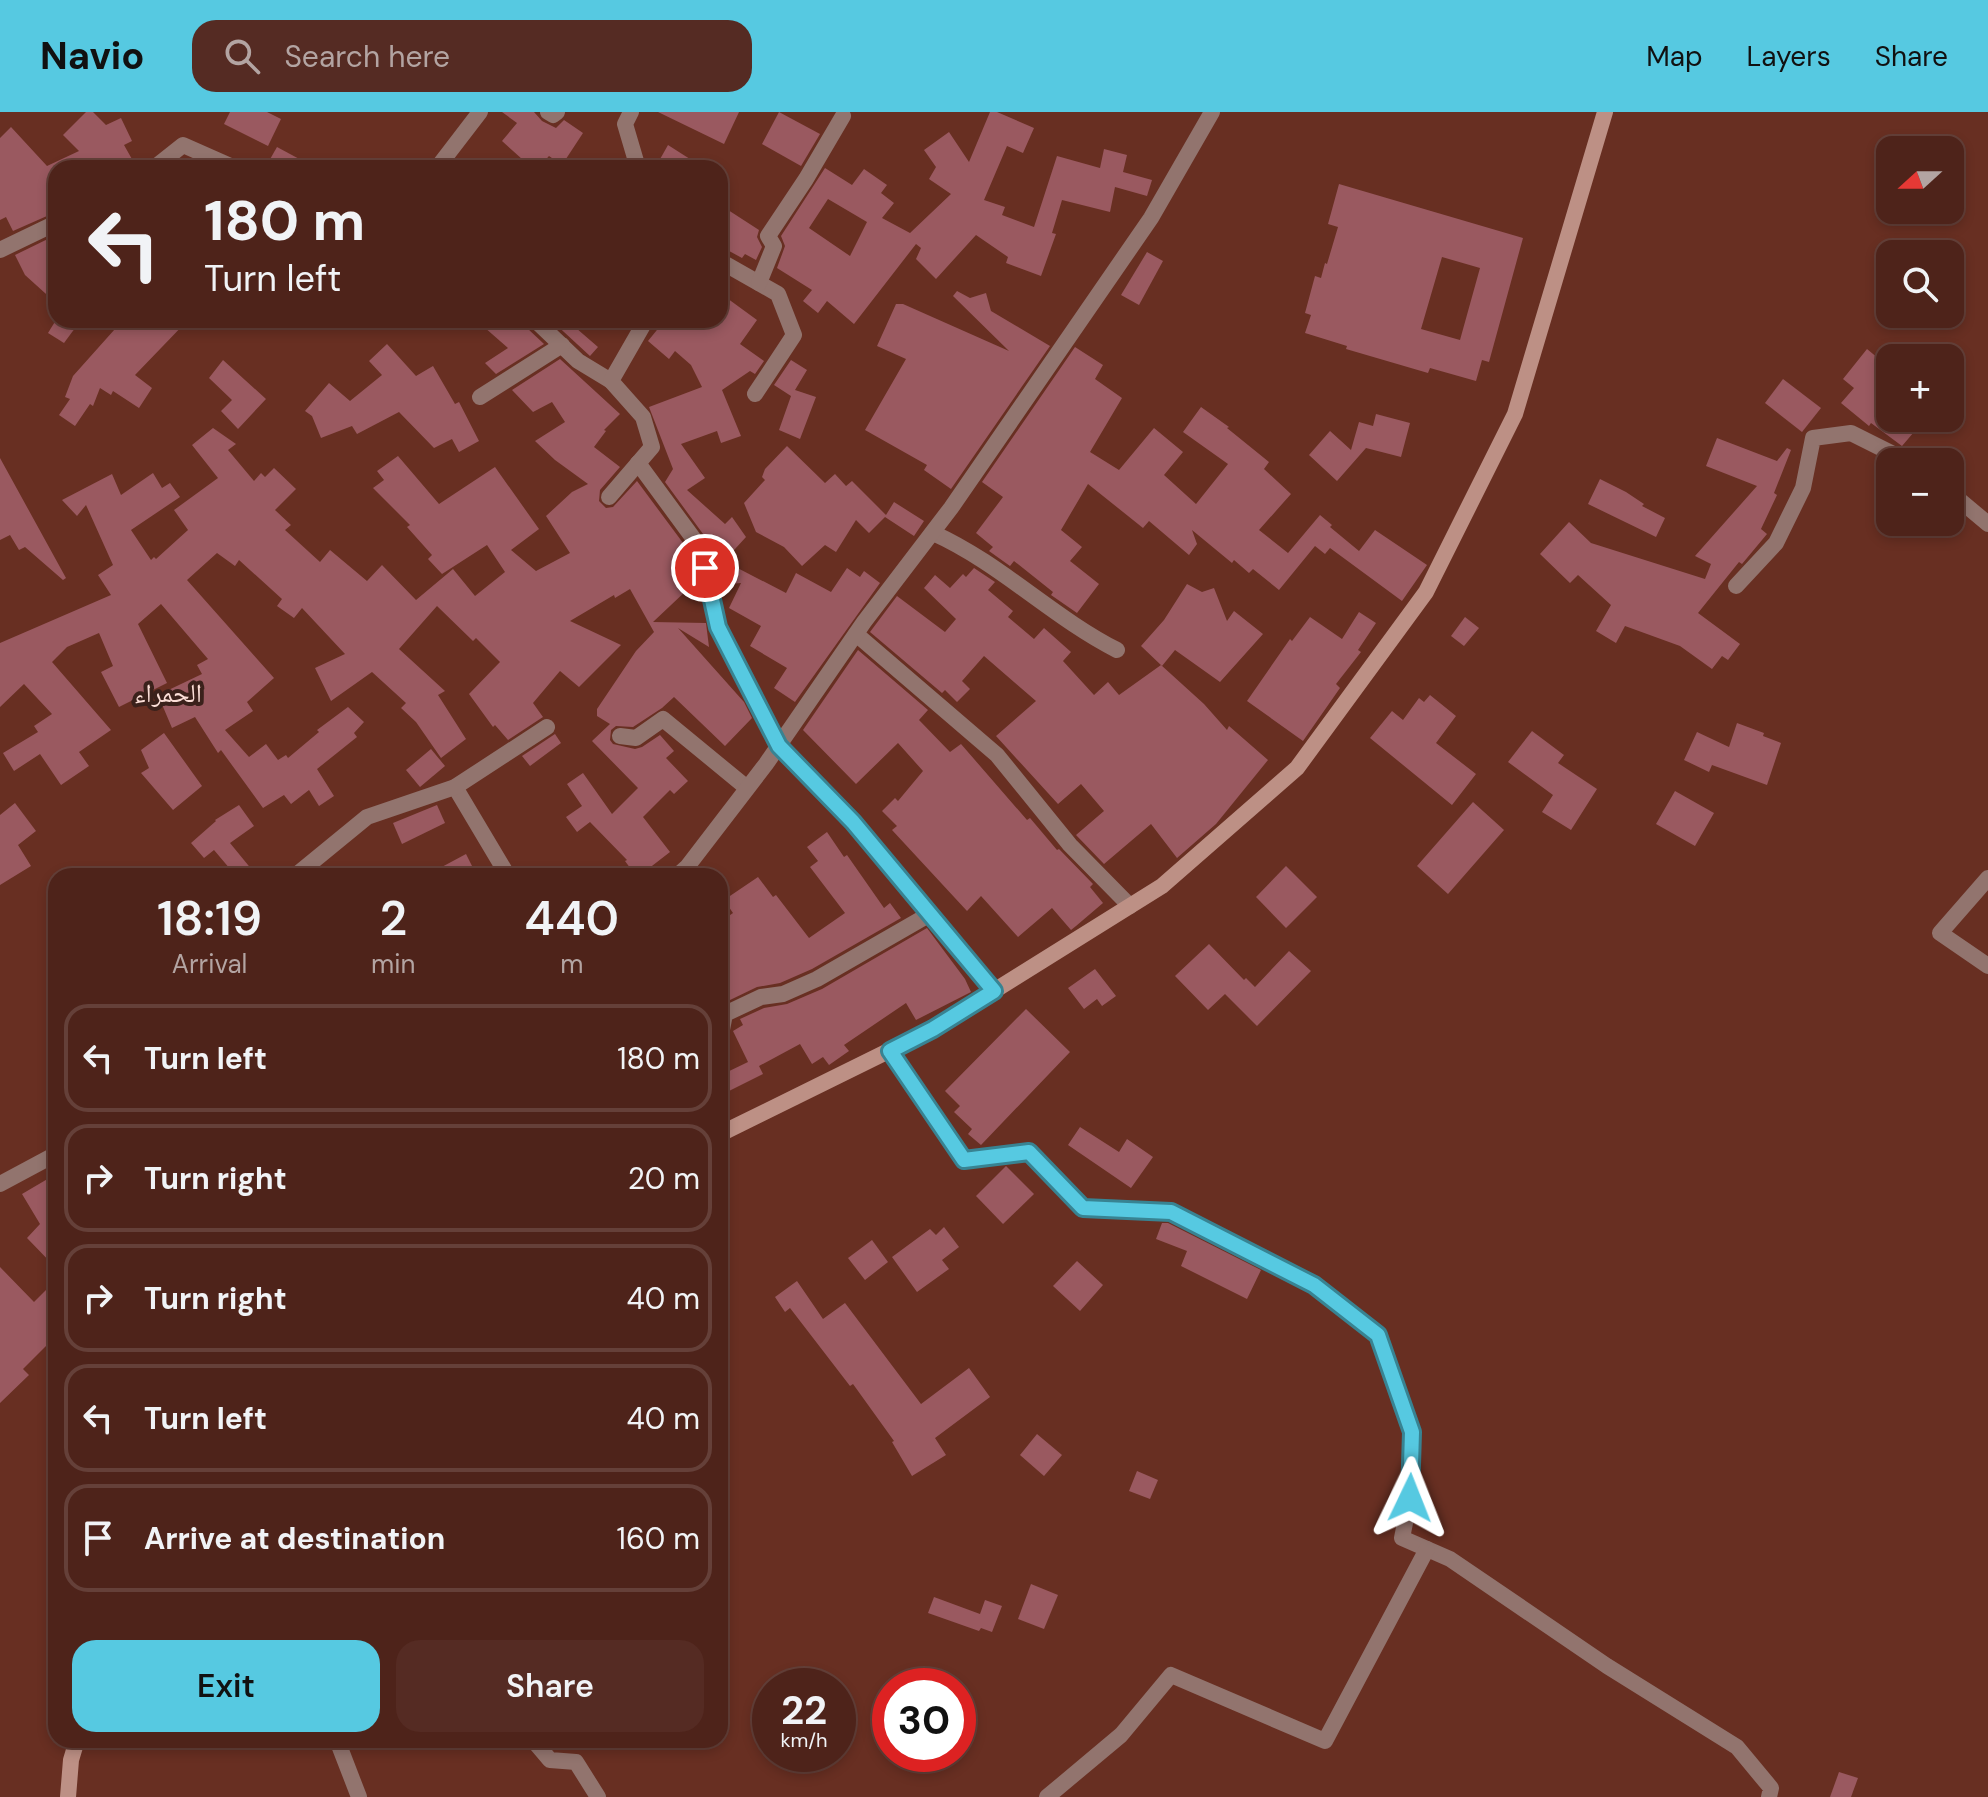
<!DOCTYPE html>
<meta charset="utf-8">
<style>
body{margin:0;font-family:"DM Sans","Noto Naskh Arabic",sans-serif;background:#552b23;color:#f1f3f6;height:100vh;display:flex;flex-direction:column;font-size:30px;white-space:nowrap}
*{box-sizing:border-box;margin:0}
p{font-size:26px;color:#b3a4a2}
.icon{flex:none;width:44px;height:44px;fill:none;stroke:currentColor;stroke-width:2;stroke-linecap:round;stroke-linejoin:round}
.map{position:relative;flex:1;overflow:hidden}
.details{position:absolute;left:48px;top:756px;width:680px;height:880px;display:flex;flex-direction:column;background:#4e231a;border-radius:24px;box-shadow:0 4px 12px #0003,0 0 0 2px #654039}
.details>*{flex:none}
.banner{position:absolute;left:48px;top:48px;width:680px;height:168px;border-radius:24px;box-shadow:0 4px 12px #0003,0 0 0 2px #654039;background:#4e231a;color:#f1f3f6;overflow:hidden}
.needle{width:52px;rotate:249deg}
.buttons{position:absolute;left:1876px;top:24px;display:grid;gap:16px}
.buttons a{display:grid;place-items:center;width:88px;height:88px;border-radius:16px;background:#4e231a;box-shadow:0 4px 12px #0003,0 0 0 2px #654039;font-size:40px}
.speed{position:absolute;left:752px;top:1556px;display:flex;gap:16px;font-size:40px;font-weight:700;text-align:center}
.speed>*{display:grid;place-content:center;width:104px;height:104px;border-radius:50%;background:#4e231a;box-shadow:0 4px 12px #0003,0 0 0 2px #654039;line-height:1}
.speed small{font-size:20px;font-weight:400}
.speed .limit{border:12px solid #d22;background:#fff;color:#111}
.pin{position:absolute;display:grid;place-items:center;width:68px;height:68px;color:#fff;margin:-34px;border:4px solid #fff;border-radius:50%;box-shadow:0 2px 8px #0007}
.me{position:absolute;width:88px;margin:-44px;rotate:2deg;stroke-linejoin:round;filter:drop-shadow(0 0 6px #0008)}
.turn{display:flex;align-items:center;gap:28px;height:168px;padding:0 24px;font-size:36px}
.turn .icon{width:104px;height:104px;stroke-width:2.5}
.turn b{display:block;font-size:56px;line-height:68px}
.eta{display:flex;justify-content:space-evenly;align-items:center;height:136px;text-align:center}
.eta b{font-size:48px;font-weight:600;line-height:56px}
.action{display:flex;gap:16px;margin-top:auto;padding:16px 24px}
.action a{flex:1;height:92px;border-radius:24px;background:#56c9e1;color:#111;font-size:32px;font-weight:600;line-height:92px;text-align:center}
.action a+a{background:#552b23;color:#f1f3f6}
ul{padding:0;list-style:none}
li{display:flex;align-items:center;gap:24px;height:108px;margin:0 16px 12px;padding:0 8px;border:4px solid #654039;border-radius:24px}
li div{flex:1}
li b{display:block;font-size:30px}
li em{font-style:normal}
header{display:flex;align-items:center;gap:48px;box-sizing:border-box;height:112px;padding:0 40px;background:#56c9e1;color:#111}
header strong{font-size:38px}
nav{display:flex;gap:44px;margin-inline-start:auto;font-size:28px}
.search{width:560px;height:72px;background:#552b23;display:flex;align-items:center;gap:20px;box-sizing:border-box;padding:0 28px;border-radius:24px;color:#b3a4a2;font-size:30px}
.map>svg:first-child{display:block}
.building{fill:#9a5960;fill-rule:evenodd}
.lines{fill:none;stroke-linecap:round;stroke-linejoin:round}
.street{stroke:#92746e;stroke-width:16}
.secondary{stroke:#bd9085;stroke-width:16}
.route-casing{stroke:#388392;stroke-width:20}
.route{stroke:#56c9e1;stroke-width:14}
.labels{text-anchor:middle;stroke-width:8;stroke-linejoin:round;paint-order:stroke}
.quarter-label{font-size:26px;fill:#fbded7;stroke:#3b211b}
</style>
<header>
<strong>Navio</strong>
<div class="search"><svg class="icon" aria-label="search" viewBox="0 0 24 24"><circle cx="10" cy="10" r="6"/><path d="M15 15l6 6"/></svg>Search here</div>
<nav><a>Map</a><a>Layers</a><a>Share</a></nav>
</header>
<div class="map">
<svg width="1988" height="1685" viewBox="0 0 1988 1685">
<rect width="100%" height="100%" fill="#682f22"/>
<!-- building -->
<g class="building">
<polygon points="86,0 93,0 106,13 121,6 132,29 124,33 137,56 56,56 56,100 13,119 6,105 0,108 0,26 11,15 47,54 79,39 63,23"/>
<polygon points="230,0 267,0 281,7 268,34 224,12"/>
<polygon points="502,0 534,0 542,9 556,16 564,8 583,21 562,53 549,44 538,56 532,56 502,29 517,11"/>
<polygon points="658,0 739,0 724,32"/>
<polygon points="779,0 820,22 801,54 762,32"/>
<path d="M990,0H997L1034,16L1023,41L1007,34L984,88L1005,95L1002,103L1034,115L1057,44L1100,56L1104,37L1127,43L1123,60L1152,68L1147,84L1115,75L1110,100L1062,88L1052,121L1056,122L1041,164L1006,151L1008,145L976,123L936,167L916,147L921,136L916,132L854,212L827,189L818,201L803,189L812,178L777,156L785,134L781,124L825,56L852,73L864,57L887,73L881,81L894,91L882,106L910,121L951,82L929,67L936,55L924,38L949,20L969,50ZM828,87L867,110L850,144L809,116Z"/>
<polygon points="668,33 704,56 655,56"/>
<polygon points="277,35 316,56 265,56"/>
<path d="M1339,72L1523,126L1489,250L1482,248L1476,269L1430,256L1428,261L1346,237L1347,234L1305,221L1311,203L1305,201L1315,164L1321,166L1325,151L1327,152L1338,115L1328,112ZM1442,145L1480,156L1460,228L1421,217Z"/>
<polygon points="725,96 759,118 757,125 762,135 756,148 745,142 742,146 720,134 720,106"/>
<polygon points="56,123 56,191 25,163 15,143"/>
<polygon points="1147,140 1163,149 1139,193 1121,183"/>
<polygon points="957,179 970,186 986,181 991,199 1050,234 951,377 924,358 927,353 865,318 906,247 877,234 896,192 903,192 1009,239 953,184"/>
<polygon points="720,181 757,208 740,232 764,249 755,262 750,259 722,278 741,324 721,331 717,319 681,332 705,366 687,378 725,412 732,405 746,425 724,449 786,481 796,461 831,480 847,456 860,465 864,459 880,471 795,590 774,576 787,556 750,534 761,514 729,496 741,471 720,473 706,426 665,370 673,357 649,295 702,275 691,253 675,239 669,247 648,229 665,208 720,208"/>
<polygon points="56,208 81,208 64,231 48,221"/>
<polygon points="123,208 188,208 135,263 152,276 139,296 113,279 111,283 100,276 93,294 90,292 75,314 59,303 70,287 65,285 73,264"/>
<polygon points="476,208 524,208 527,216 544,232 496,262 485,251 508,236"/>
<polygon points="551,208 583,208 576,216 598,235 590,244"/>
<polygon points="387,232 416,264 433,254 455,292 459,290 479,329 459,340 452,327 434,336 399,300 357,322 352,314 321,326 312,304 305,299 329,271 350,289 382,263 369,249"/>
<polygon points="1075,235 1103,253 1095,267 1122,286 1090,340 1119,358 1154,316 1183,340 1164,363 1196,392 1228,352 1183,320 1201,295 1229,315 1227,316 1269,350 1264,357 1291,382 1259,418 1288,441 1320,403 1332,413 1330,415 1359,439 1375,418 1427,453 1402,489 1330,436 1325,442 1315,434 1279,478 1253,457 1249,461 1234,448 1232,451 1192,418 1197,432 1189,443 1149,409 1143,416 1088,372 1061,418 1082,435 1070,449 1099,472 1077,501 1051,483 1053,480 1014,449 1010,454 989,439 993,435 976,421 1003,385 982,370"/>
<polygon points="1867,237 1890,256 1890,306 1926,306 1902,334 1871,311 1869,314 1841,291 1854,276 1843,267"/>
<polygon points="560,247 620,302 604,318 606,319 594,335 620,355 600,378 599,389 606,396 613,395 637,369 686,435 698,476 688,477 653,510 706,511 709,535 678,516 744,590 752,606 725,634 674,585 662,596 633,615 616,614 611,618 610,628 613,632 635,637 642,635 660,623 674,639 666,646 688,669 674,682 670,678 643,705 670,740 639,764 636,764 625,749 627,748 590,710 577,720 566,705 582,694 567,672 583,661 612,702 638,676 592,629 610,612 597,604 597,597 636,539 654,520 630,477 615,486 614,483 570,509 621,533 579,575 560,559 533,591 543,605 508,628 495,613 493,615 469,582 500,550 476,526 473,529 437,494 399,537 445,579 438,583 466,627 441,646 416,610 401,596 406,591 372,560 331,589 315,556 345,542 302,496 294,506 277,494 282,487 239,448 235,454 217,441 187,468 274,566 247,590 253,599 225,618 249,645 266,632 278,648 286,643 288,646 319,620 317,618 348,595 364,610 354,621 357,625 317,657 334,684 319,694 309,678 291,692 284,683 263,696 221,638 218,641 195,605 172,616 158,583 202,562 197,553 208,547 161,492 138,512 167,571 119,595 101,560 113,554 99,521 67,535 52,550 111,618 79,640 89,654 61,673 40,642 14,659 3,641 38,620 34,614 52,602 24,572 0,595 0,531 111,483 98,463 113,453 86,393 77,404 62,388 112,362 121,383 153,361 162,376 170,371 180,385 131,418 151,448 154,445 156,447 188,418 174,398 218,366 192,333 213,316 236,332 228,338 254,369 261,361 265,365 274,356 296,377 275,398 291,413 285,418 320,450 330,438 367,469 382,453 416,488 453,457 475,484 505,460 487,433 442,462 428,447 432,443 407,415 410,413 373,376 384,368 377,359 398,344 439,392 495,355 539,417 511,438 536,459 570,441 546,404 572,380 588,372 555,348 535,329 565,310 552,290 533,300 512,278"/>
<polygon points="223,248 266,287 238,317 221,299 232,288 209,266"/>
<polygon points="791,248 807,258 795,278 816,285 800,327 779,318 791,284 774,273"/>
<polygon points="1783,267 1821,296 1802,320 1765,291"/>
<polygon points="1376,302 1410,311 1401,345 1366,336 1337,369 1309,343 1330,319 1351,338 1359,310 1373,314"/>
<polygon points="1717,326 1777,349 1787,336 1791,338 1774,381 1777,383 1761,417 1767,422 1742,452 1739,450 1698,501 1740,532 1728,548 1722,544 1712,557 1680,534 1625,514 1616,531 1596,519 1611,493 1578,463 1570,471 1540,442 1569,410 1591,431 1705,467 1711,452 1695,444 1757,374 1706,354"/>
<polygon points="787,334 825,371 835,362 846,374 852,369 886,403 894,390 924,409 914,424 885,405 869,421 856,408 836,440 825,433 802,454 784,435 756,420 744,391 765,368 762,365 765,357"/>
<polygon points="0,346 66,466 63,468 25,435 19,438 10,423 0,428"/>
<polygon points="1600,367 1626,380 1644,392 1642,394 1665,406 1656,425 1588,392"/>
<polygon points="974,456 995,470 988,478 1013,499 1008,505 1034,527 1044,516 1071,540 1063,549 1094,583 1108,570 1119,583 1161,553 1204,592 1227,618 1229,614 1268,648 1216,712 1177,746 1151,712 1104,752 1076,723 1104,699 1081,672 1058,692 996,624 1036,589 984,544 962,569 970,577 957,590 945,578 942,581 870,520 897,484 945,520 956,507 924,476 935,463 950,476 963,462 966,465"/>
<polygon points="1187,472 1202,480 1214,476 1227,509 1234,499 1263,522 1220,570 1175,538 1162,554 1141,534 1164,508"/>
<polygon points="1359,500 1376,511 1358,538 1361,540 1336,572 1340,576 1303,629 1247,589 1290,527 1292,529 1310,505 1342,527"/>
<polygon points="1465,505 1479,516 1464,534 1451,524"/>
<polygon points="858,538 928,598 919,608 950,640 961,632 1027,708 1030,706 1057,738 1059,737 1093,772 1090,775 1103,791 1076,814 1071,818 1052,796 1018,825 981,784 967,799 892,718 897,714 882,699 895,686 898,689 923,659 898,631 856,672 803,618"/>
<polygon points="1430,583 1456,604 1436,631 1476,662 1452,693 1370,626 1392,599 1403,608 1419,586 1424,590"/>
<polygon points="1737,611 1764,621 1763,624 1781,631 1767,673 1712,653 1709,660 1684,648 1697,620 1729,635"/>
<polygon points="1532,619 1564,643 1558,651 1597,677 1571,718 1542,700 1553,683 1508,650"/>
<polygon points="164,621 202,674 173,698 141,661 149,656 141,638"/>
<polygon points="555,622 561,631 530,654 522,644"/>
<polygon points="431,637 445,654 420,675 406,658"/>
<polygon points="1675,679 1714,701 1695,734 1656,712"/>
<polygon points="1473,690 1504,718 1448,782 1417,754"/>
<polygon points="15,691 36,719 18,733 31,754 0,773 0,703"/>
<polygon points="239,693 254,714 230,731 257,764 236,764 214,738 204,746 191,731 216,709 215,708"/>
<polygon points="437,693 445,711 402,732 393,711"/>
<polygon points="827,720 844,745 847,743 884,796 890,791 901,806 812,857 780,871 757,875 730,888 727,884 720,887 720,810 733,801 724,788 758,765 773,785 776,783 809,826 845,801 810,755 818,749 807,735"/>
<polygon points="466,742 477,764 425,764"/>
<polygon points="1286,754 1317,785 1286,816 1256,785"/>
<polygon points="927,816 965,867 971,880 916,908 906,891 844,933 849,939 829,953 823,945 812,952 800,932 759,954 763,962 729,979 721,963 748,950 733,919 743,913 740,907 764,896 787,892 822,877"/>
<polygon points="1209,832 1244,868 1246,866 1255,875 1289,839 1311,859 1257,914 1225,882 1208,898 1175,864"/>
<polygon points="1095,857 1116,884 1102,894 1097,887 1084,897 1068,876"/>
<polygon points="1026,897 1070,940 981,1033 968,1022 972,1017 954,1000 960,994 945,979"/>
<polygon points="1080,1015 1119,1040 1127,1027 1153,1045 1131,1076 1068,1033"/>
<polygon points="1006,1054 1034,1082 1003,1112 976,1084"/>
<polygon points="56,1062 56,1156 27,1126 40,1112 22,1082"/>
<polygon points="1162,1111 1168,1111 1261,1158 1247,1187 1181,1154 1187,1139 1156,1127"/>
<polygon points="944,1115 959,1135 942,1148 949,1157 917,1180 892,1145 930,1117 936,1123"/>
<polygon points="872,1128 888,1150 865,1168 848,1146"/>
<polygon points="1077,1149 1103,1173 1080,1199 1053,1174"/>
<polygon points="0,1155 34,1190 56,1168 56,1224 23,1257 29,1263 0,1291"/>
<polygon points="797,1169 823,1207 845,1191 921,1292 969,1256 990,1285 935,1326 946,1343 912,1364 892,1330 894,1329 853,1272 850,1274 790,1196 785,1200 775,1185"/>
<polygon points="1037,1322 1062,1343 1044,1364 1020,1343"/>
<polygon points="1137,1359 1158,1368 1150,1387 1129,1379"/>
<polygon points="1031,1472 1058,1483 1044,1517 1018,1507"/>
<polygon points="934,1485 980,1502 985,1488 1002,1494 992,1520 981,1516 979,1519 928,1501"/>
<polygon points="1839,1660 1858,1666 1851,1685 1830,1685"/>
</g>
<g class="lines">
<!-- street -->
<g class="street">
<polyline points="548,0 553,3 557,0"/>
<polyline points="631,0 625,12 638,56"/>
<polyline points="154,56 183,33 235,56"/>
<polyline points="437,56 480,0"/>
<polyline points="0,138 56,111"/>
<polyline points="720,149 778,182 794,223 755,282"/>
<polyline points="759,171 774,134 768,124 806,67 843,4"/>
<polyline points="535,208 578,249 611,269"/>
<polyline points="480,285 562,233"/>
<polyline points="638,351 696,430 705,456 718,515 779,634 853,710 994,879"/>
<polyline points="1950,380 1988,412"/>
<polyline points="609,385 652,335 643,305 611,269 646,208"/>
<path d="M933,421C1000,451 1052,505 1117,538"/>
<polyline points="1736,474 1776,431 1803,376 1813,326 1851,321 1909,350"/>
<polyline points="856,522 997,643 1070,733 1130,794"/>
<polyline points="620,624 636,626 663,607 747,676"/>
<polyline points="455,675 508,764"/>
<polyline points="295,764 367,705 455,675 547,615"/>
<polyline points="677,764 687,755 766,652 864,510 951,396 1151,106 1212,0"/>
<polyline points="1988,766 1940,821 1988,854"/>
<polyline points="720,928 725,902 761,885 783,882 817,867 930,802"/>
<polyline points="890,939 964,1048 1029,1040 1083,1096 1171,1100 1314,1173 1378,1223 1412,1320 1410,1386 1402,1426 1450,1447 1607,1554 1737,1635 1771,1676 1769,1685"/>
<polyline points="0,1072 56,1042"/>
<polyline points="337,1628 359,1685"/>
<polyline points="533,1628 550,1648 576,1650 598,1685"/>
<polyline points="1047,1685 1121,1623 1171,1563 1325,1629 1427,1437"/>
</g>
<!-- secondary -->
<g class="secondary">
<polyline points="720,1022 933,917 1162,774 1297,656 1426,480 1515,302 1605,0"/>
<polyline points="68,1685 71,1648 77,1628"/>
</g>
</g>
<g class="lines">
<defs>
<polyline id="route" points="705,456 718,515 779,634 853,710 994,879 933,917 890,939 964,1048 1029,1040 1083,1096 1171,1100 1314,1173 1378,1223 1412,1320 1410,1386"/>
</defs>
<!-- route casing -->
<use href="#route" class="route-casing"/>
<!-- route -->
<use href="#route" class="route"/>
</g>
<g class="labels">
<!-- quarter labels -->
<g class="quarter-label">
<text x="168" y="590">الحمراء</text>
</g>
</g>
</svg>
<div class="buttons">
<a><svg class="needle" viewBox="-14 -14 28 28"><path d="M0-13l5 13h-10z" fill="#e53935"/><path d="M0 13l5-13h-10z" fill="#b3a4a2"/></svg></a>
<a><svg class="icon" aria-label="search" viewBox="0 0 24 24"><circle cx="10" cy="10" r="6"/><path d="M15 15l6 6"/></svg></a>
<a>+</a>
<a>−</a>
</div>
<div class="speed"><div>22<small>km/h</small></div><div class="limit">30</div></div>
<div class="pin" style="left:705px;top:456px;background:#d93025"><svg class="icon" aria-label="arrive" viewBox="0 0 24 24"><path d="M6 21V4h12l-3 4 3 4H6"/></svg></div>
<svg class="me" style="left:1410px;top:1386px" viewBox="-20 -20 40 40"><path d="M0-17L14 15 0 8-14 15z" fill="#56c9e1" stroke="#fff" stroke-width="4"/></svg>
<div class="banner">
<div class="turn"><svg class="icon" aria-label="left" viewBox="0 0 24 24"><path d="M17 20v-9H6M10 6l-5 5 5 5"/></svg><div><b>180 m</b>Turn left</div></div>
</div>
<section class="details">
<div class="eta">
<div><b>18:19</b><p>Arrival</p></div>
<div><b>2</b><p>min</p></div>
<div><b>440</b><p>m</p></div>
</div>
<ul>
<li><svg class="icon" aria-label="left" viewBox="0 0 24 24"><path d="M17 20v-9H6M10 6l-5 5 5 5"/></svg><div><b>Turn left</b></div><em>180 m</em></li>
<li><svg class="icon" aria-label="right" viewBox="0 0 24 24"><path d="M7 20v-9h11M14 6l5 5-5 5"/></svg><div><b>Turn right</b></div><em>20 m</em></li>
<li><svg class="icon" aria-label="right" viewBox="0 0 24 24"><path d="M7 20v-9h11M14 6l5 5-5 5"/></svg><div><b>Turn right</b></div><em>40 m</em></li>
<li><svg class="icon" aria-label="left" viewBox="0 0 24 24"><path d="M17 20v-9H6M10 6l-5 5 5 5"/></svg><div><b>Turn left</b></div><em>40 m</em></li>
<li><svg class="icon" aria-label="arrive" viewBox="0 0 24 24"><path d="M6 21V4h12l-3 4 3 4H6"/></svg><div><b>Arrive at destination</b></div><em>160 m</em></li>
</ul>
<div class="action"><a>Exit</a><a>Share</a></div>
</section>
</div>
